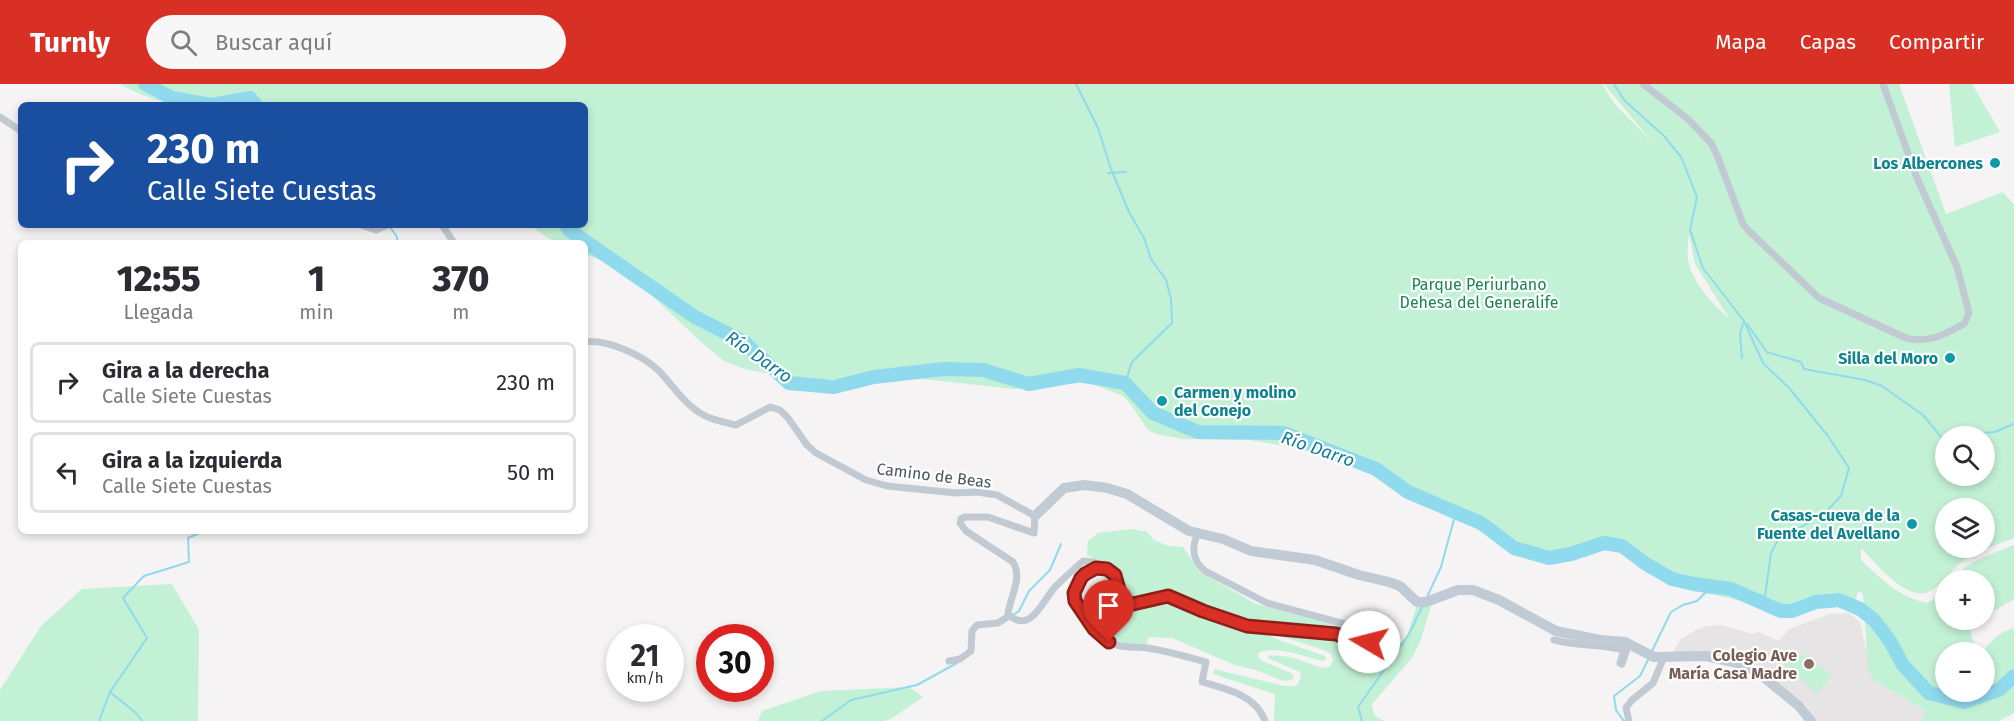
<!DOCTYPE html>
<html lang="es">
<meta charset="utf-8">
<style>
body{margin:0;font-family:"Fira Sans",sans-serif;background:#f7f7f7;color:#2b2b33;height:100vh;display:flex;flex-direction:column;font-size:22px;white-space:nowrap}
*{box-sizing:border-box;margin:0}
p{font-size:20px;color:#7c7c81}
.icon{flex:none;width:33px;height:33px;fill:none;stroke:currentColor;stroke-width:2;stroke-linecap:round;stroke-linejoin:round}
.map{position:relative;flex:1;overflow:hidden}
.panel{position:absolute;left:18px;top:156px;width:570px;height:294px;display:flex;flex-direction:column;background:#fff;border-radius:9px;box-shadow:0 3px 9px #0003}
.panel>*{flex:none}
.guide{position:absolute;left:18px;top:18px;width:570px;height:126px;border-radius:9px;box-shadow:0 3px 9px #0003;background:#1a4fa0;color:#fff;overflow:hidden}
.controls{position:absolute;left:1935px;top:342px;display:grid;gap:12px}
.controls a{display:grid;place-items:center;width:60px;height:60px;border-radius:50%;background:#fff;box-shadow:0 3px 9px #0003;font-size:30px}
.speed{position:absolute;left:606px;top:540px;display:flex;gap:12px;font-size:30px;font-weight:700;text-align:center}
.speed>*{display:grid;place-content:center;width:78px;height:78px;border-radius:50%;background:#fff;box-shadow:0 3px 9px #0003;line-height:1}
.speed small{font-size:15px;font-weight:400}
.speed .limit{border:9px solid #d22;background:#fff;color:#111}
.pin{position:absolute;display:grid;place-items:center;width:51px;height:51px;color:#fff;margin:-62px -26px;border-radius:50% 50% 50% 0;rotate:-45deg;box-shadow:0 0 6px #0007}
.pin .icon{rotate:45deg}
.me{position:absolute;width:66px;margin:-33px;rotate:278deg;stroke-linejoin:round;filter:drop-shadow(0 0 4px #0008)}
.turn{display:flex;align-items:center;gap:21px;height:126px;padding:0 30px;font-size:27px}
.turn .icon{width:78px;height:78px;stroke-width:2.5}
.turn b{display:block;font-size:42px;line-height:51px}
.eta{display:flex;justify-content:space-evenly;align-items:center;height:102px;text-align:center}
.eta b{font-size:36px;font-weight:800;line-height:42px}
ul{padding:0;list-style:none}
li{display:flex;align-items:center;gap:18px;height:81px;margin:0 12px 9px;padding:0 18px;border:3px solid #e1e1e2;border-radius:9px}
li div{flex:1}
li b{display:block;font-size:22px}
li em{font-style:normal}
header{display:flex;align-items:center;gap:36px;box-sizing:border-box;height:84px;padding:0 30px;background:#d93025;color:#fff}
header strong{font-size:28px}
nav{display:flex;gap:33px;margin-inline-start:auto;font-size:21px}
.search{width:420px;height:54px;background:#f7f7f7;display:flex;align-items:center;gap:15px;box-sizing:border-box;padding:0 21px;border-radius:33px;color:#7c7c81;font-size:22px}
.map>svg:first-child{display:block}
.education{fill:#e6e4e5}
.green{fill:#c3f1d5;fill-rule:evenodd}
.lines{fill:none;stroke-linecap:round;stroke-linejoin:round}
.stream{stroke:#90daee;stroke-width:2}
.river{stroke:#90daee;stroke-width:14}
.street{stroke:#c1cad2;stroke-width:7}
.secondary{stroke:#c1cbd6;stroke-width:10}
.route-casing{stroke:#8d1f18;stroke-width:15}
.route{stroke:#d93025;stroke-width:10}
.culture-dot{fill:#0f9aa8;stroke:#fff;stroke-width:2}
.education-dot{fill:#8d6e63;stroke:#fff;stroke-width:2}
.labels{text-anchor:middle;stroke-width:4.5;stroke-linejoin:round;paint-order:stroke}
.culture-label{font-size:16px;font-weight:bold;fill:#0d838f;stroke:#fff;text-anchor:end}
.park-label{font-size:16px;fill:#17864f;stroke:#fff}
.street-label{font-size:16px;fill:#4a5661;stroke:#fff}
.education-label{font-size:16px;font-weight:bold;fill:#785e54;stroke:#fff;text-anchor:end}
.water-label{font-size:18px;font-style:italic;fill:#0c7c9b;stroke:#fff}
</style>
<header>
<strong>Turnly</strong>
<div class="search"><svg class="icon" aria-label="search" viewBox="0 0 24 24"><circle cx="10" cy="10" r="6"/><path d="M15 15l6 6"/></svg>Buscar aquí</div>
<nav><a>Mapa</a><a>Capas</a><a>Compartir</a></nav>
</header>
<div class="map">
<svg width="2014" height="637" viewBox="0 0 2014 637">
<rect width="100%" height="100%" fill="#f5f3f3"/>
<!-- education -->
<polygon class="education" points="1849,529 1860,538 1873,596 1925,626 1922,637 1816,637 1806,621 1766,590 1673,568 1680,556 1694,547 1707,542 1722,541 1752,550 1759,548 1779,557 1789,545 1830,530"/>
<!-- green -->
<g class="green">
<path d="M120,0H1602L1614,19L1652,58L1604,0H1899L1946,130L2003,108L2014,121V454C1997,461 1978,466 1963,477C1952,485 1944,498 1932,506C1909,522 1875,478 1861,464V476C1881,495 1899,513 1927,519L1937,513L1945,503L1946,536H1977L1969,541L1972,555L1981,568H1946V608H1984V568H1983C1991,556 1999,548 2014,544V629L1999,637H1922L1925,626L1873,596L1868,585L1863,510L1858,507L1854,523L1828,519L1796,528L1770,529L1755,521L1738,516L1685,505L1615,466L1600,462L1549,472L1535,470L1521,465L1475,439L1434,423L1351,379L1291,363L1249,356L1183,355L1156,350L1148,346L1132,322L1123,312L1093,300L1078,299L1014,305L922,295L875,297L792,294L744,285L724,277L700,257L629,190L615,182L585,170V159C559,159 550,159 531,141H585V21H241C219,8 200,18 177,19C157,19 136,9 120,0ZM1689,150L1695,180L1729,234C1712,220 1691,197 1688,175C1687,167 1688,158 1689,150ZM1946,352H1984V392H1946ZM1946,424H1984V464H1946Z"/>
<polygon points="1949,0 1972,0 2000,48 1955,63"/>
<polygon points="1131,445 1147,448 1154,456 1168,462 1183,463 1200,488 1256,520 1352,545 1360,549 1363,557 1357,557 1351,551 1342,546 1250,539 1195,520 1173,507 1162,507 1139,517 1131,516 1124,511 1121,494 1114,484 1087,471 1088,457 1098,449"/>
<path d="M2014,461V515L1985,532L1984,496H1951C1968,477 1990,471 2014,461Z"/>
<path d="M1106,491L1114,501L1118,514L1123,521L1131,525L1164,516L1181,519L1204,531L1254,548H1263L1276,555L1325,572L1326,575L1323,577C1302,572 1280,562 1259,568L1258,572L1262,577L1291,589L1294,592L1292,596L1283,597L1256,586L1235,581L1172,554L1149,553L1146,561C1113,560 1103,554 1089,524L1092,511Z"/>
<polygon points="172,500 199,546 198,637 0,637 0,606 41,542 82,505"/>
<path d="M1417,521L1431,522L1420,558L1412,574L1372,620L1374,631L1384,637H1274L1275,610L1213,590L1214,585L1284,602H1294L1298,600L1301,593L1300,588L1268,574L1269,571L1290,573L1323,584L1330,583L1333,576L1331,570L1321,565L1273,550V547L1323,551L1338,555L1363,569L1366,570C1373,561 1372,554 1380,547L1398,560L1405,558Z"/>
<polygon points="1777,563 1796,576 1802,569 1819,584 1821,582 1832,592 1816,609 1773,570"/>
<polygon points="909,603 923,613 891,635 884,637 758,637 762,627 821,607"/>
</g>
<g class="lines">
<!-- stream -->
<g class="stream">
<polyline points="1076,0 1098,44 1111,85 1129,128 1144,154 1151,175 1166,196 1171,215 1172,239 1132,278 1125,299"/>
<polyline points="1614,0 1624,16 1664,52 1681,73 1697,113 1690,146 1703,184 1744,237 1763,279 1789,304 1828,352 1849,384 1841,412 1824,430 1778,456 1771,469 1764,520"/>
<polyline points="1108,89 1126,88"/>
<polyline points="390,143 397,153 397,159"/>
<polyline points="1747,240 1767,268 1801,278 1804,285 1865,296 1882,302 1923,331 1938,349 1946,361"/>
<polyline points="1742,274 1740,250 1743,239"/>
<polyline points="1963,352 1966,350 1995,348 2014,340"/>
<polyline points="1427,513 1441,483 1456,428"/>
<polyline points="1013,531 1019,527 1029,507 1050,486 1061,460"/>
<polyline points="1651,569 1671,528 1683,521 1697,517 1712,502"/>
<polyline points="110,608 136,629 142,637"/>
<polyline points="99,637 110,608 147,554 123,514 144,492 189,478 188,454 204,447"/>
<polyline points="822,637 851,616 917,601 957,579"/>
<polyline points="1362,637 1358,623 1409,550 1423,521"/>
<polyline points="1624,637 1616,626 1614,612 1640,592 1649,574"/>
</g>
<!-- river -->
<g class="river">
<polyline points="145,0 172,14 211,21 250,14 256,21"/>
<polyline points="566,141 569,146 695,233 744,258 789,299 834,303 874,293 944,285 983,286 1029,300 1079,291 1125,299 1153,329 1198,348 1284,349 1376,385 1408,408 1481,439 1514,464 1549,474 1571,470 1604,459 1622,462 1646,480 1672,495 1694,500 1731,505 1781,527 1792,527 1816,518 1839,516 1860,525 1874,536 1890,557 1903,581 1929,609 1964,618 1999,606 2014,592"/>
</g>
<!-- street -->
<g class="street">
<path d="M1643,0L1688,35L1711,59L1717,71L1743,140L1748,146L1819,214L1906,254C1927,260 1946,250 1964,240L1969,229L1957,183L1917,94L1883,0"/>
<polyline points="0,33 21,47"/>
<polyline points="361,141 376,146 388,141"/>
<polyline points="442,141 454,159"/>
<path d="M585,258C607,255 642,271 658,286C671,299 681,316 697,327C708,335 723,338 736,341L770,323L780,326L788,334L807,361L816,369L866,396L887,402L956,409L977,408L997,411L1035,432L1034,449L988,433H965L961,435L960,439L966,447L1013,478C1023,495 1010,512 1008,530C1031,552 1043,515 1056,502C1064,494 1074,485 1083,477L1094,478L1100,484"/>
<path d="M1198,449C1191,464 1192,476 1205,487L1267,519L1356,543L1367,550L1368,560C1355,569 1348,553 1336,550L1256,544L1221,534L1168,512L1133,520L1127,519L1121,513L1115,491C1097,475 1068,494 1075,518C1077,525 1085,530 1089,537C1095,546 1101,554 1111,559C1123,565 1135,562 1148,564C1167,567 1187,573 1206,578L1202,598C1226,605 1256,611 1265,637"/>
<path d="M1554,556C1577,562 1601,560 1624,566L1620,579L1622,580L1629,559"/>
<polyline points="949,577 960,575 971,567 972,547 977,541 998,539 1009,532"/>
<polyline points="1629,637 1626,624 1631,617 1653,599 1664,573"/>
</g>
<!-- secondary -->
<polyline class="secondary" points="1035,432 1064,404 1085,401 1107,404 1127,410 1189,447 1223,455 1251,467 1315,476 1359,491 1389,498 1400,502 1417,518 1426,518 1458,506 1473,506 1499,516 1556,547 1600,556 1625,558 1654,573 1706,572 1742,580 1761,591 1799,622 1811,637"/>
</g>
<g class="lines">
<defs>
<path id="route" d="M1109,558L1094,545L1075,517L1074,509L1081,494L1085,490L1096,484L1107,485L1115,491L1121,513L1127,519L1133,520L1168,512L1203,527L1247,542L1336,550C1347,553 1359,572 1369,558"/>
</defs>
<!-- route casing -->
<use href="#route" class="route-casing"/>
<!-- route -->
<use href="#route" class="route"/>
</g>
<!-- markers -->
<g class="culture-dot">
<circle cx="1995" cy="79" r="6"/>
<circle cx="1950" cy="274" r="6"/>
<circle cx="1162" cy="317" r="6"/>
<circle cx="1912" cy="440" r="6"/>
</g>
<circle class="education-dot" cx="1809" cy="580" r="6"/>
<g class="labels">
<!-- culture labels -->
<g class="culture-label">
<text x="1983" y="85">Los Albercones</text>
<text x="1938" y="280">Silla del Moro</text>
<text x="1174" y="314" text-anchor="start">Carmen y molino<tspan x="1174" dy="18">del Conejo</tspan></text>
<text x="1900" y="437">Casas-cueva de la<tspan x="1900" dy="18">Fuente del Avellano</tspan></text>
</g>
<!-- park labels -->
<g class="park-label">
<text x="1479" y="206">Parque Periurbano<tspan x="1479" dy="18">Dehesa del Generalife</tspan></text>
</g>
<!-- street labels -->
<g class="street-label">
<text transform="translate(934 391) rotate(7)" y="6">Camino de Beas</text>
</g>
<!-- education labels -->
<g class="education-label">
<text x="1797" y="577">Colegio Ave<tspan x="1797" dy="18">María Casa Madre</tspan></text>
</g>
<!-- water labels -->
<g class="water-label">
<text transform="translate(759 273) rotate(35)" y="6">Río Darro</text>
<text transform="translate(1318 365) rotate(19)" y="6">Río Darro</text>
</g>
</g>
</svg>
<div class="controls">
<a><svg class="icon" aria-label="search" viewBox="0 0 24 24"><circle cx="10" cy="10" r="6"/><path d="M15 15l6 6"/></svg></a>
<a><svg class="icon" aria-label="layers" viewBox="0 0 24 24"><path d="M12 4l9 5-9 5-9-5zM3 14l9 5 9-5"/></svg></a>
<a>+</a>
<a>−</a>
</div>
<div class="speed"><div>21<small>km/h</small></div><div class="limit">30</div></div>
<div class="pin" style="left:1109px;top:558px;background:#d93025"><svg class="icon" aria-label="arrive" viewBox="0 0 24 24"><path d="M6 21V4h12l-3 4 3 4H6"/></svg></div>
<svg class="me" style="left:1369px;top:558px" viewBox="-20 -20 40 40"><circle r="19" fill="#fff"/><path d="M0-13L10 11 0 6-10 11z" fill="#d93025"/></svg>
<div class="guide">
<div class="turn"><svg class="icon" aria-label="right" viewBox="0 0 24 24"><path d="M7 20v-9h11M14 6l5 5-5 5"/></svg><div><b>230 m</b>Calle Siete Cuestas</div></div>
</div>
<section class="panel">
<div class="eta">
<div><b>12:55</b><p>Llegada</p></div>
<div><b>1</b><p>min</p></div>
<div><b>370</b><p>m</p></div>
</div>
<ul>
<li><svg class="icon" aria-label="right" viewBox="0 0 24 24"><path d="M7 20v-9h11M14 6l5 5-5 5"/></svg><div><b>Gira a la derecha</b><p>Calle Siete Cuestas</p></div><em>230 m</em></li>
<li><svg class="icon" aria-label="left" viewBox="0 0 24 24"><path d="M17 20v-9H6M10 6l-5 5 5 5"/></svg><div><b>Gira a la izquierda</b><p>Calle Siete Cuestas</p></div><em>50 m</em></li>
</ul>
</section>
</div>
